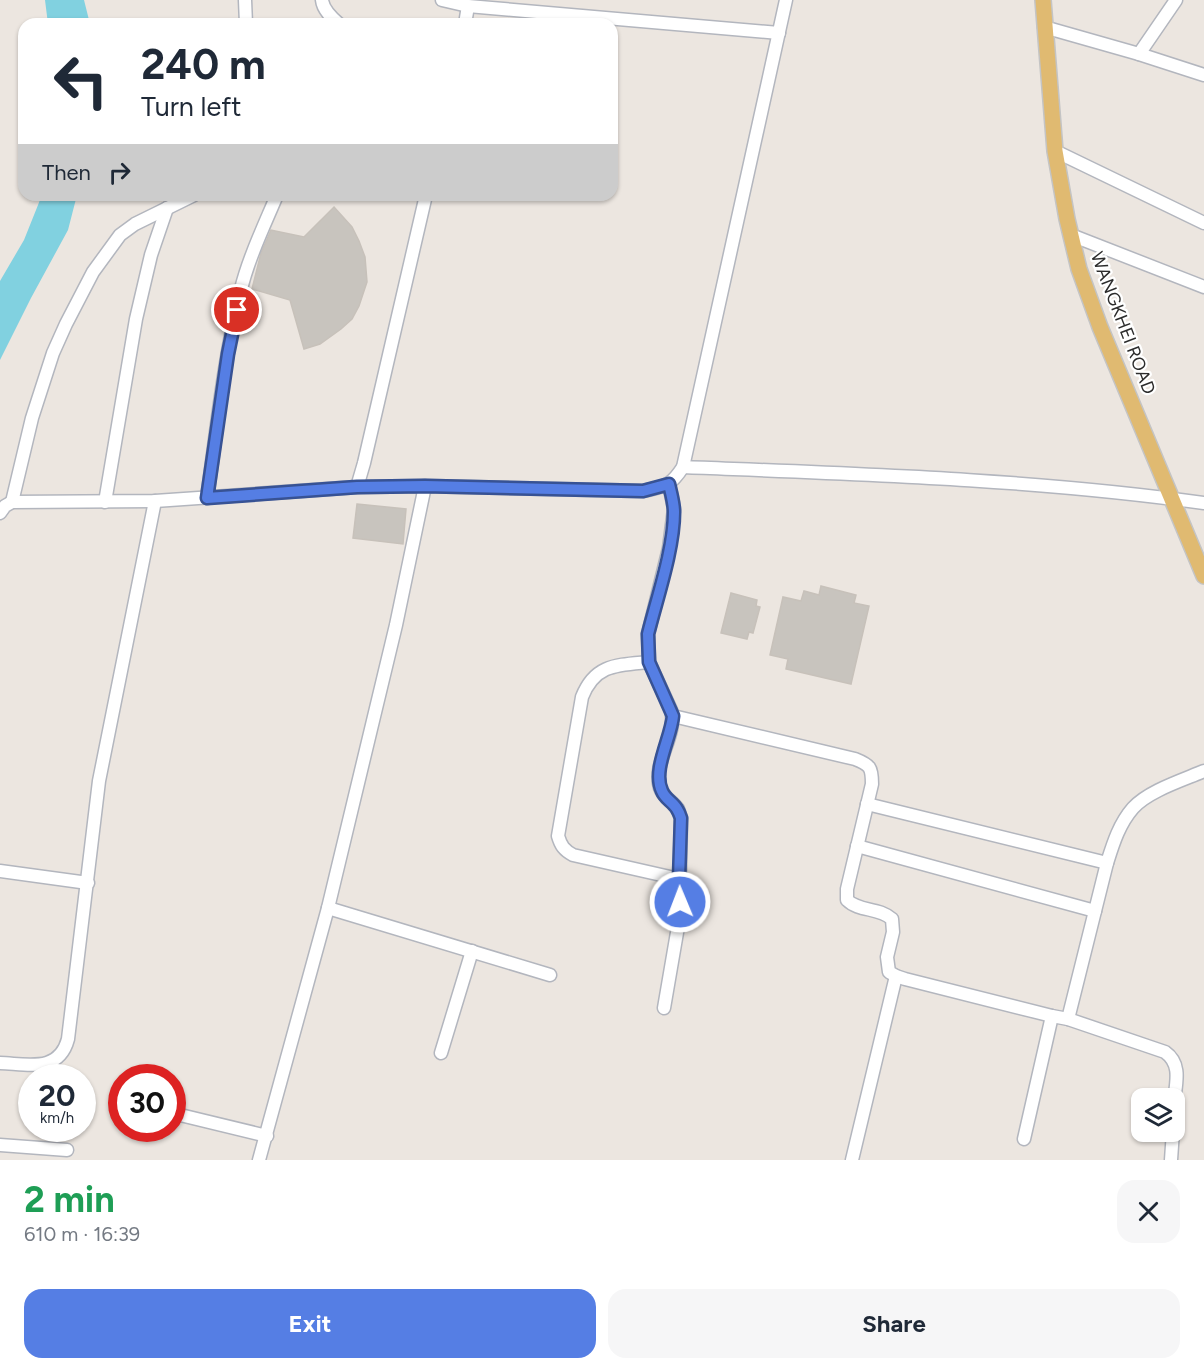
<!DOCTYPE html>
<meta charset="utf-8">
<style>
body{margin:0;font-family:Figtree,sans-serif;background:#f6f6f7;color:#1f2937;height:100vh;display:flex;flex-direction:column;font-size:22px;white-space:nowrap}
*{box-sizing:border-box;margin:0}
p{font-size:20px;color:#747a83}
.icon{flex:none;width:33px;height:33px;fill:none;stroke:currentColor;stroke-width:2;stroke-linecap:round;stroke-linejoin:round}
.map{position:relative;height:1160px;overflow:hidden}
.details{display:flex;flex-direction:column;background:#fff;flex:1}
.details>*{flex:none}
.hud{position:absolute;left:18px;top:18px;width:600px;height:183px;border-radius:18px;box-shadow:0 2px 4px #0004;background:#fff;color:#1f2937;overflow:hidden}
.tools{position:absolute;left:1131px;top:1088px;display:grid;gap:12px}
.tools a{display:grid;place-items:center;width:54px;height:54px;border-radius:12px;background:#fff;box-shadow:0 2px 4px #0004;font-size:30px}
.speed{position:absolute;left:18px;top:1064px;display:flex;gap:12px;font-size:30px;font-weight:700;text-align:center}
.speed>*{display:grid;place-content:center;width:78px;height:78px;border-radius:50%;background:#fff;box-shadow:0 2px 4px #0004;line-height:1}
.speed small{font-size:15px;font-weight:400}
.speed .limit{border:9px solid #d22;background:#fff;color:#111}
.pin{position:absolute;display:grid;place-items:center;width:51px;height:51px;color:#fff;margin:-26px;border:3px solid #fff;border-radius:50%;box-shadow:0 2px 6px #0007}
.me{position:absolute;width:66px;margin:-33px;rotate:359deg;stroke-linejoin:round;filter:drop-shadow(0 0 4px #0008)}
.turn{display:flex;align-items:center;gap:21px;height:126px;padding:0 24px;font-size:27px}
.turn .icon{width:78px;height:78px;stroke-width:2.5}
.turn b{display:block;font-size:42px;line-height:51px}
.then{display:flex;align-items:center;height:57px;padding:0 24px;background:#0003;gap:12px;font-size:22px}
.round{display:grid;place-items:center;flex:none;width:63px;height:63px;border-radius:18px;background:#f6f6f7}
.head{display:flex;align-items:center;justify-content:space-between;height:102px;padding:0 24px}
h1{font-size:36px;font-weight:700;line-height:45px;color:#1e9e55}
.primary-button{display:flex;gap:12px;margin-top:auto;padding:12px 24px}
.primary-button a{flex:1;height:69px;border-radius:18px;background:#557ee4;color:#fff;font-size:24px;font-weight:700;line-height:69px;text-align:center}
.primary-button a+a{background:#f6f6f7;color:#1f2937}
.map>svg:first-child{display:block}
.water{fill:#81d1e0}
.building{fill:#c8c4be;stroke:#c7c1ba;stroke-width:1.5}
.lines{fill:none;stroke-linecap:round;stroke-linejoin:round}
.minor-casing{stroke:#b3b6be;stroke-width:15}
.major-casing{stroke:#c4c4c4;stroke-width:18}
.minor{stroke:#fff;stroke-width:12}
.major{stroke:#e0ba71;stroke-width:15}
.route-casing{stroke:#375294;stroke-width:15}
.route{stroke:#557ee4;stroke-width:10}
.labels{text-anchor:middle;stroke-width:4.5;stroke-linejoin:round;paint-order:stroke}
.street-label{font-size:18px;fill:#2c2c2c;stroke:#fff}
</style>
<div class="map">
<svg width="1204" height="1160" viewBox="0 0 1204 1160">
<rect width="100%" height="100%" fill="#ece6e0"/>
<!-- water -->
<g class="water">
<polygon points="45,0 84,0 90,24 48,24"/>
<polygon points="42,195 77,195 68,230 31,298 0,360 0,281 24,240"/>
</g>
<!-- building -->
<g class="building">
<polygon points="334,207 352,227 359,241 365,257 367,282 359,306 352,319 341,329 320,344 304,349 290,300 252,289 261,253 271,230 304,237"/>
<polygon points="357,504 406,509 403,544 353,538"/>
<polygon points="821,586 856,595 854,603 869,606 851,684 786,669 788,659 770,655 783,597 801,601 804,591 819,595"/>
<polygon points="731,593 757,600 756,606 760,607 753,633 749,632 747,639 721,633"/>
</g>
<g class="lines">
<defs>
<g id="minor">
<polyline points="245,0 246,24"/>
<path d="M322,0C323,10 332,18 339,24"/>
<polyline points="442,0 468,6 779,33"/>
<polyline points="465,24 468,6"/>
<polyline points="1044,27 1139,54 1204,75"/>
<polyline points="1139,54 1176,0"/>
<polyline points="1055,151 1204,223"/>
<polyline points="1071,235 1204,287"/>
<path d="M683,467C857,474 1032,479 1204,503"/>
<polyline points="357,487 364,463 426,195"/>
<path d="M207,498C217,429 224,357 241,289C249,257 264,226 277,195"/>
<polyline points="12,502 32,418 53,353 66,324 93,272 120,235 135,224 194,195"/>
<polyline points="105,502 136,319 151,255 167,208"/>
<path d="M0,513L5,506L12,502L155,501L357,487L425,486L643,491C665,486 670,487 683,467L786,0"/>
<path d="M649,662C617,665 595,664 582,697L558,836C561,846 564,850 573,855L679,879"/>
<path d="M673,716L855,759C870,765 872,767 872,784L847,889V900C859,912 879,907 892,919L893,932L887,957L889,972L896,976L905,979L1052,1016L1068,1019L1165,1052C1182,1064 1176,1083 1174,1101"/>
<polyline points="867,804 1107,863"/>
<polyline points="857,846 1095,911"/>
<polyline points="0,871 88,883"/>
<polyline points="328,908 550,975"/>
<path d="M664,1008L679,921L681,818C680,815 679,812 678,809C672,801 663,797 660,788C652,763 678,735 671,710L649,662L648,634L669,548L674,509L669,484"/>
<path d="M1068,1019L1107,863C1113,844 1119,824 1133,808C1148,791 1183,780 1204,771"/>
<polyline points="441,1053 472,951"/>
<path d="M0,1063C28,1064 59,1073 68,1039L99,781L155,501"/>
<polyline points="172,1113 267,1136"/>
<polyline points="1024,1139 1052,1016"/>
<polyline points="0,1145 67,1150"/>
<polyline points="259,1160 328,908 396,625 425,486"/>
<polyline points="852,1160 896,976"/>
<polyline points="1171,1160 1173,1131"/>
</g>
<polyline id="major" points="1043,0 1055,151 1067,219 1079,269 1100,327 1204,576"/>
</defs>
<!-- minor casing -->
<use href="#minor" class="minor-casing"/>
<!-- major casing -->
<use href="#major" class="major-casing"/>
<!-- minor -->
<use href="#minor" class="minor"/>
<!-- major -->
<use href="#major" class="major"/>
</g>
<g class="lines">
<defs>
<path id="route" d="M237,310L228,354L207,498L357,487L425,486L643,491L669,484C671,493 674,503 674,512C674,549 657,598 648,634L649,662L673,716C671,738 652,770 662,791C665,799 673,802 677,809C679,812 680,815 681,818L679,879L680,902"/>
</defs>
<!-- route casing -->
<use href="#route" class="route-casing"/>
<!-- route -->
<use href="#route" class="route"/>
</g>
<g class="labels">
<!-- street labels -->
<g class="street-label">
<text transform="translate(1123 323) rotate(69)" y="6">WANGKHEI ROAD</text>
</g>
</g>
</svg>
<div class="tools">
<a><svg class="icon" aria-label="layers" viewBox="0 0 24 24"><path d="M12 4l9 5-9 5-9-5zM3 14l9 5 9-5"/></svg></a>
</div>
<div class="speed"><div>20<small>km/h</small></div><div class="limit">30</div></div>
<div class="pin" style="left:237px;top:310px;background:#d93025"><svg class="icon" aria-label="arrive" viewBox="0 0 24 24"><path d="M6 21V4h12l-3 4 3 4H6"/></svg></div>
<svg class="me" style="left:680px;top:902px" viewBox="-20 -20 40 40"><circle r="17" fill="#557ee4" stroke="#fff" stroke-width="3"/><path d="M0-11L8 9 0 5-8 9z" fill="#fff"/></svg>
<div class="hud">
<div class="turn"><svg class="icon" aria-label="left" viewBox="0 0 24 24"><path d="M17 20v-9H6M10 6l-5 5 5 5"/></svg><div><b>240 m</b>Turn left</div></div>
<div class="then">Then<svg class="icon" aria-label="right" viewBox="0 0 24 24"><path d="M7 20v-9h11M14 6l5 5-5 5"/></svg></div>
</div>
</div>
<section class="details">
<div class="head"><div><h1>2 min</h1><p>610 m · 16:39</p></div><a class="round"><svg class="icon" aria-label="close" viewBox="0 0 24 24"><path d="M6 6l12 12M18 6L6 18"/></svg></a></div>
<div class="primary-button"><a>Exit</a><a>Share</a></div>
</section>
